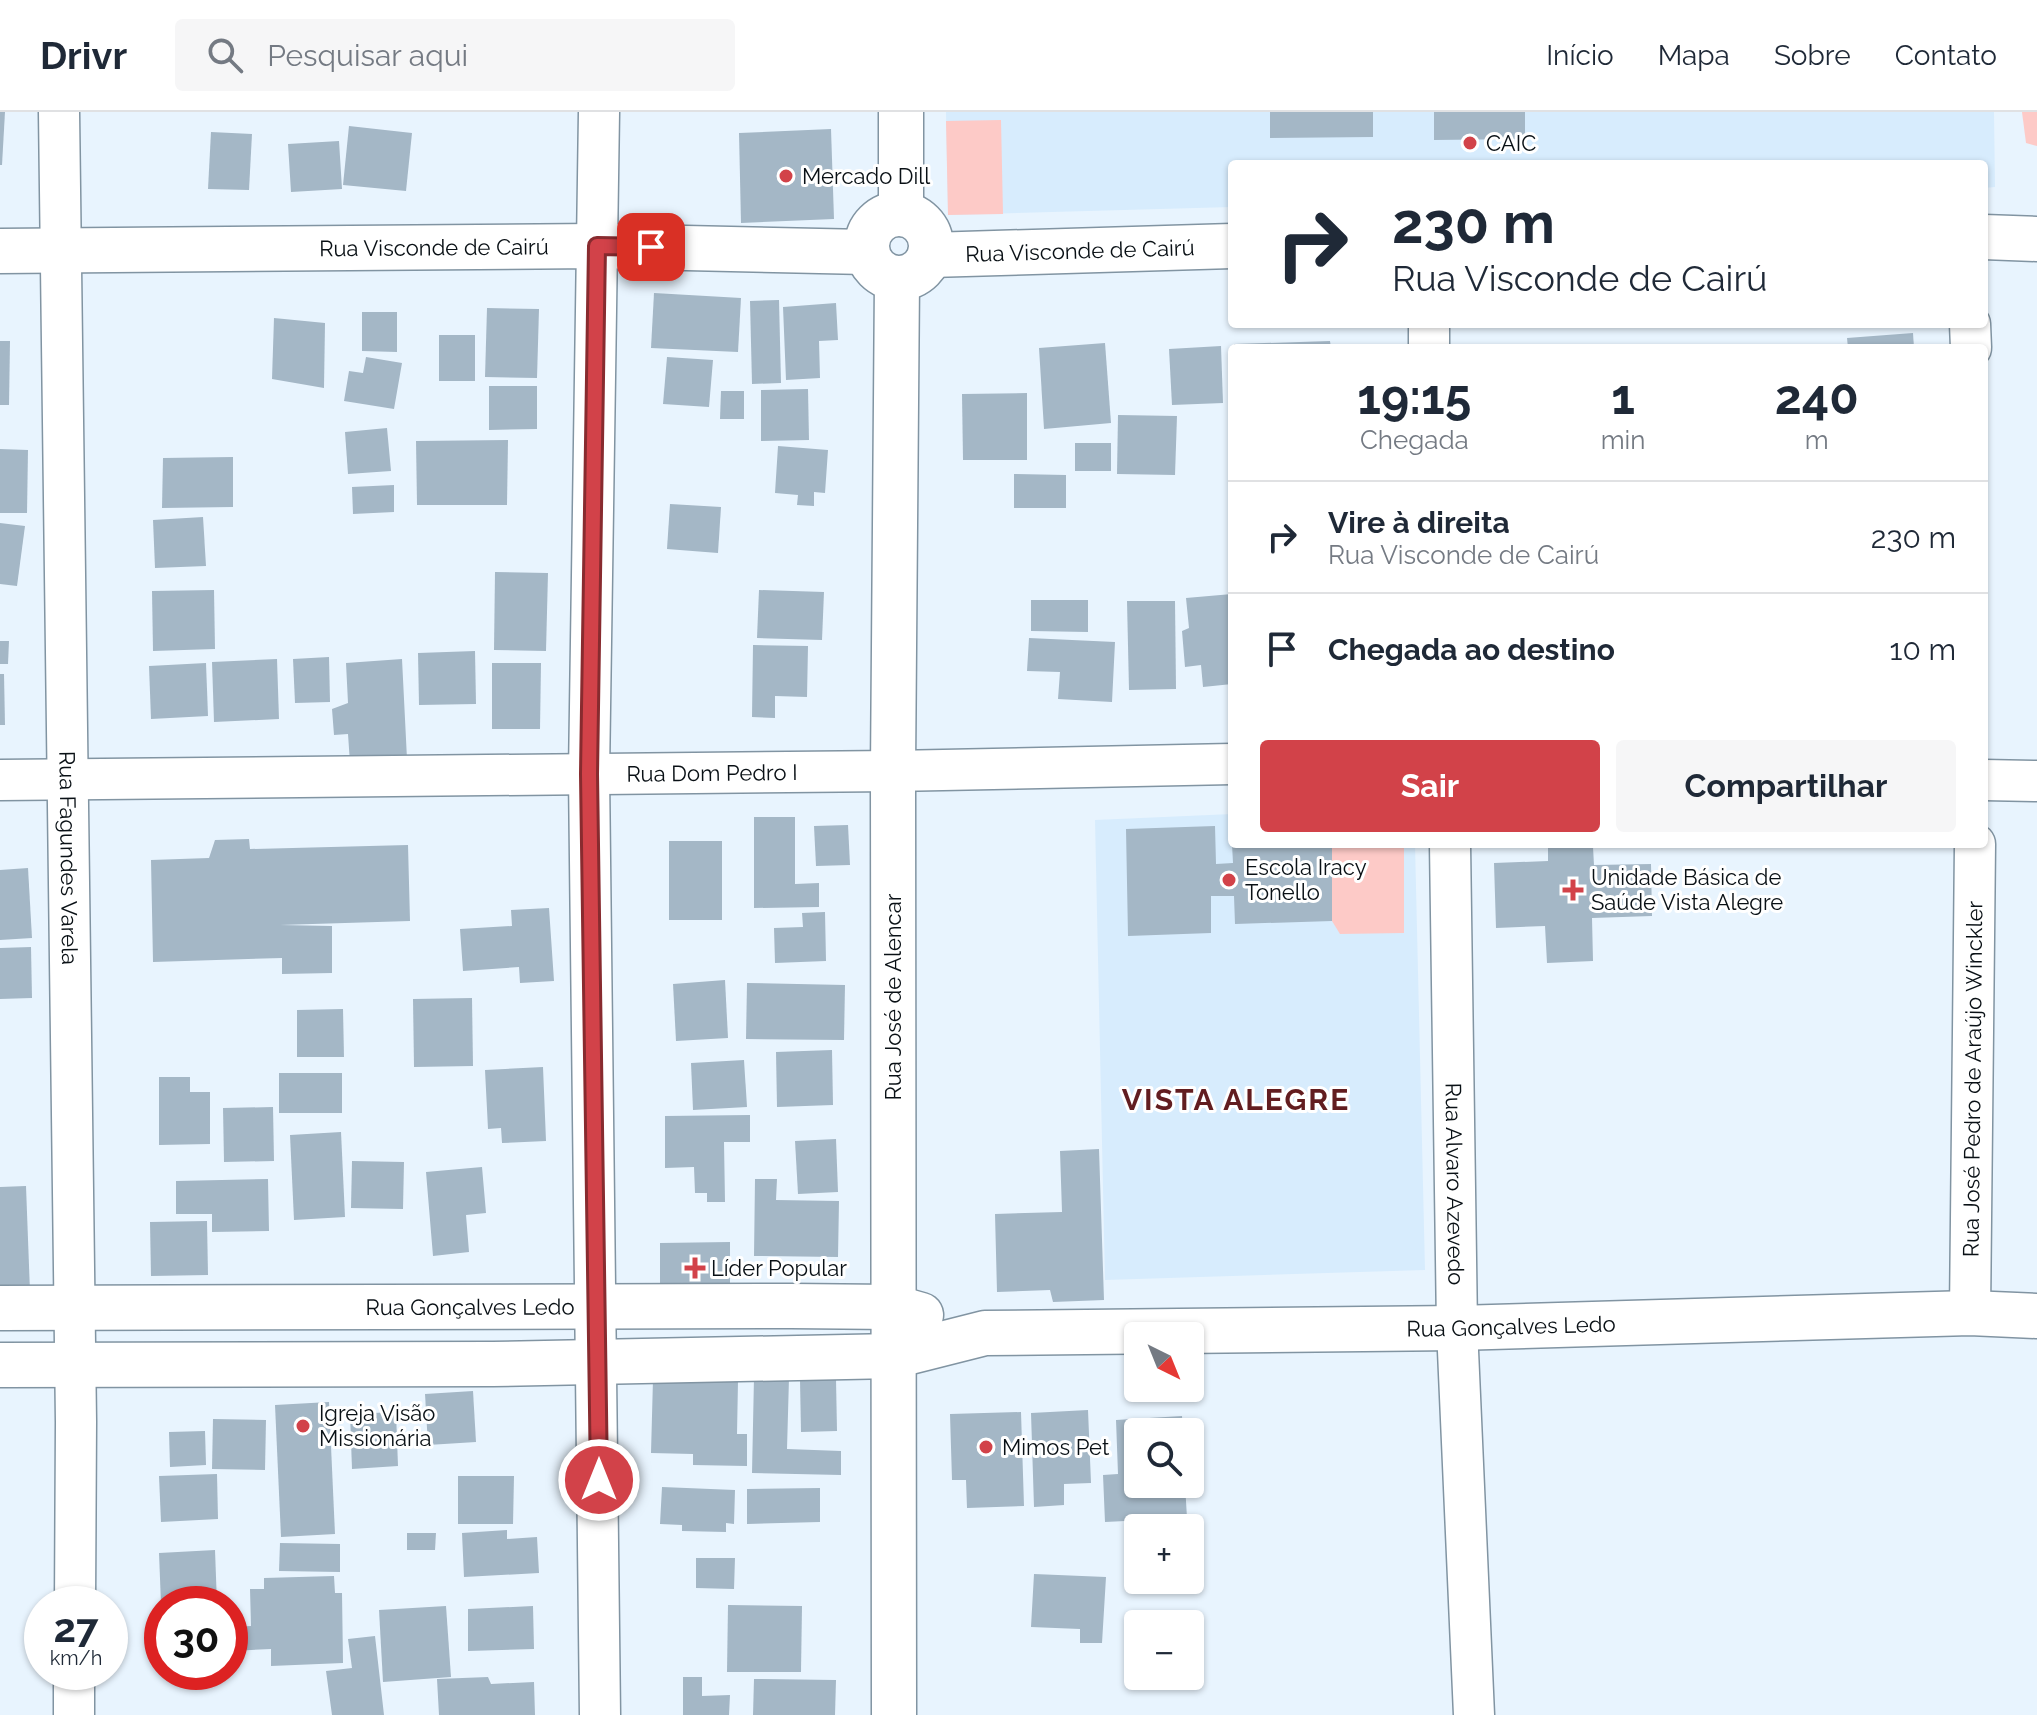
<!DOCTYPE html>
<html lang="pt">
<meta charset="utf-8">
<style>
body{margin:0;font-family:Raleway,sans-serif;background:#f6f6f7;color:#1f2937;height:100vh;display:flex;flex-direction:column;font-size:30px;white-space:nowrap}
*{box-sizing:border-box;margin:0}
p{font-size:26px;color:#747a83}
.icon{flex:none;width:44px;height:44px;fill:none;stroke:currentColor;stroke-width:2;stroke-linecap:round;stroke-linejoin:round}
.map{position:relative;flex:1;overflow:hidden}
.sheet{position:absolute;left:1228px;top:232px;width:760px;height:504px;display:flex;flex-direction:column;background:#fff;border-radius:8px;box-shadow:0 2px 6px #0004}
.sheet>*{flex:none}
.hud{position:absolute;left:1228px;top:48px;width:760px;height:168px;border-radius:8px;box-shadow:0 2px 6px #0004;background:#fff;color:#1f2937;overflow:hidden}
.needle{width:52px;rotate:137deg}
.tools{position:absolute;left:1124px;top:1210px;display:grid;gap:16px}
.tools a{display:grid;place-items:center;width:80px;height:80px;border-radius:8px;background:#fff;box-shadow:0 2px 6px #0004;font-size:40px}
.speed{position:absolute;left:24px;top:1474px;display:flex;gap:16px;font-size:40px;font-weight:700;text-align:center}
.speed>*{display:grid;place-content:center;width:104px;height:104px;border-radius:50%;background:#fff;box-shadow:0 2px 6px #0004;line-height:1}
.speed small{font-size:20px;font-weight:400}
.speed .limit{border:12px solid #d22;background:#fff;color:#111}
.pin{position:absolute;display:grid;place-items:center;width:68px;height:68px;color:#fff;margin:-34px;border-radius:16px;box-shadow:0 4px 12px #0006}
.me{position:absolute;width:88px;margin:-44px;rotate:0deg;stroke-linejoin:round;filter:drop-shadow(0 0 6px #0008)}
.turn{display:flex;align-items:center;gap:28px;height:168px;padding:0 32px;font-size:36px}
.turn .icon{width:104px;height:104px;stroke-width:2.5}
.turn b{display:block;font-size:56px;line-height:68px}
.eta{display:flex;justify-content:space-evenly;align-items:center;height:136px;text-align:center}
.eta b{font-size:48px;font-weight:700;line-height:56px}
.cta{display:flex;gap:16px;margin-top:auto;padding:16px 32px}
.cta a{flex:1;height:92px;border-radius:8px;background:#d24249;color:#fff;font-size:32px;font-weight:700;line-height:92px;text-align:center}
.cta a+a{background:#f6f6f7;color:#1f2937}
ul{padding:0;list-style:none}
li{display:flex;align-items:center;gap:24px;height:112px;padding:0 32px;border-top:2px solid #e0e1e3}
li div{flex:1}
li b{display:block;font-size:30px}
li em{font-style:normal}
header{display:flex;align-items:center;gap:48px;box-sizing:border-box;height:112px;padding:0 40px;background:#fff;border-bottom:2px solid #e0e1e3}
header strong{font-size:38px}
nav{display:flex;gap:44px;margin-inline-start:auto;font-size:28px}
.search{width:560px;height:72px;background:#f6f6f7;display:flex;align-items:center;gap:20px;box-sizing:border-box;padding:0 28px;border-radius:8px;color:#747a83;font-size:30px}
.map>svg:first-child{display:block}
.built{fill:#d7ecfd}
.green{fill:#fdcac7}
.building{fill:#a4b7c6}
.lines{fill:none;stroke-linecap:round;stroke-linejoin:round}
.street-casing{stroke:#8194a2;stroke-width:43}
.secondary-casing{stroke:#8194a2;stroke-width:47}
.street{stroke:#fff;stroke-width:40}
.secondary{stroke:#fff;stroke-width:44}
.route-casing{stroke:#882b2f;stroke-width:20}
.route{stroke:#d24249;stroke-width:14}
.poi-dot{fill:#d24249;stroke:#fff;stroke-width:3}
.labels{text-anchor:middle;stroke-width:6;stroke-linejoin:round;paint-order:stroke}
.poi-label{font-size:22px;fill:#091015;stroke:#fff;text-anchor:start}
.street-label{font-size:22px;fill:#091015;stroke:#fff}
.district-label{font-size:30px;font-weight:bold;letter-spacing:2px;fill:#621d20;stroke:#fff}
</style>
<header>
<strong>Drivr</strong>
<div class="search"><svg class="icon" aria-label="search" viewBox="0 0 24 24"><circle cx="10" cy="10" r="6"/><path d="M15 15l6 6"/></svg>Pesquisar aqui</div>
<nav><a>Início</a><a>Mapa</a><a>Sobre</a><a>Contato</a></nav>
</header>
<div class="map">
<svg width="2037" height="1603" viewBox="0 0 2037 1603">
<rect width="100%" height="100%" fill="#e8f4fe"/>
<!-- built -->
<g class="built">
<polygon points="946,0 1994,0 1995,75 1984,76 1984,52 1232,52 1232,95 948,103"/>
<polygon points="1232,702 1232,732 1415,732 1425,1158 1105,1168 1095,708"/>
</g>
<!-- green -->
<g class="green">
<polygon points="2022,0 2037,0 2037,34 2026,31"/>
<polygon points="1001,8 1003,102 948,103 946,9"/>
<polygon points="1332,732 1404,732 1404,821 1340,822 1332,809"/>
</g>
<!-- building -->
<g class="building">
<polygon points="0,0 5,0 2,53 0,53"/>
<polygon points="1270,0 1373,0 1373,25 1270,26"/>
<polygon points="1434,0 1525,0 1525,27 1434,28"/>
<polygon points="349,14 412,21 406,79 343,73"/>
<polygon points="831,17 834,107 741,111 739,21"/>
<polygon points="211,20 252,22 249,78 208,77"/>
<polygon points="339,29 342,77 291,80 288,32"/>
<polygon points="654,181 741,186 738,240 651,236"/>
<polygon points="779,188 781,271 752,272 750,189"/>
<polygon points="836,191 838,228 819,229 820,266 786,268 783,195"/>
<polygon points="487,196 539,197 537,266 485,265"/>
<polygon points="362,200 397,200 397,240 362,239"/>
<polygon points="274,206 325,211 324,276 272,267"/>
<polygon points="1913,221 1914,236 1848,236 1847,226"/>
<rect x="439" y="223" width="36" height="46"/>
<polygon points="0,229 10,229 9,293 0,293"/>
<polygon points="1330,229 1331,236 1234,236 1234,232"/>
<polygon points="1105,231 1111,311 1044,317 1039,236"/>
<polygon points="1570,232 1570,236 1512,236 1512,233"/>
<polygon points="1221,234 1223,291 1172,293 1169,237"/>
<polygon points="366,245 402,251 394,297 344,289 349,259 363,261"/>
<polygon points="667,245 713,248 709,295 663,292"/>
<polygon points="489,274 537,274 537,317 489,318"/>
<polygon points="808,277 809,328 761,329 761,278"/>
<polygon points="721,279 744,279 744,307 720,307"/>
<polygon points="1027,281 1027,348 963,348 962,282"/>
<polygon points="1118,303 1177,304 1175,363 1117,362"/>
<polygon points="387,316 391,359 348,362 345,320"/>
<polygon points="508,328 507,393 417,393 416,329"/>
<rect x="1075" y="331" width="36" height="28"/>
<polygon points="778,334 828,338 825,381 814,380 814,394 797,393 798,383 775,381"/>
<polygon points="0,337 28,338 27,401 0,401"/>
<polygon points="233,345 233,395 162,396 163,346"/>
<polygon points="1014,362 1066,363 1066,396 1014,396"/>
<polygon points="394,373 394,400 353,402 352,375"/>
<polygon points="670,392 721,395 718,441 667,437"/>
<polygon points="203,405 206,454 155,456 153,408"/>
<polygon points="0,411 25,414 17,474 0,472"/>
<polygon points="495,460 548,461 546,539 494,538"/>
<polygon points="214,478 215,537 153,539 152,479"/>
<polygon points="759,478 824,480 822,528 757,526"/>
<polygon points="1232,482 1232,572 1203,575 1201,553 1185,555 1182,519 1189,516 1186,486"/>
<polygon points="1031,488 1088,488 1088,520 1031,519"/>
<polygon points="1127,489 1175,489 1176,577 1129,578"/>
<polygon points="1029,526 1115,530 1112,590 1058,587 1060,560 1027,559"/>
<polygon points="0,529 9,529 8,552 0,552"/>
<polygon points="753,533 808,534 807,585 775,584 775,606 752,605"/>
<polygon points="475,539 476,592 419,593 418,541"/>
<polygon points="329,545 330,590 295,591 293,547"/>
<polygon points="277,547 279,607 214,610 212,550"/>
<polygon points="402,547 407,647 350,651 348,622 334,623 332,597 348,591 346,551"/>
<polygon points="206,551 208,604 151,607 149,554"/>
<polygon points="492,551 541,551 540,617 492,617"/>
<polygon points="0,562 4,562 5,613 0,613"/>
<polygon points="754,705 795,705 795,772 819,771 819,795 754,796"/>
<polygon points="848,713 850,753 816,754 814,714"/>
<polygon points="1215,714 1216,752 1233,751 1232,732 1332,732 1332,809 1235,812 1234,784 1211,784 1211,821 1128,824 1126,717"/>
<polygon points="249,727 250,737 408,733 410,809 280,813 332,814 332,861 282,862 282,846 153,850 151,748 209,746 215,728"/>
<rect x="669" y="729" width="53" height="79"/>
<polygon points="1593,735 1594,753 1651,752 1652,804 1592,806 1593,849 1547,851 1545,814 1496,816 1494,751 1548,749 1548,736"/>
<polygon points="28,756 32,826 0,828 0,758"/>
<polygon points="549,796 554,869 520,871 519,855 463,859 460,817 512,814 511,798"/>
<polygon points="825,800 826,849 775,851 774,816 803,815 802,801"/>
<polygon points="31,835 32,886 0,887 0,836"/>
<polygon points="725,868 728,926 676,929 673,872"/>
<polygon points="747,871 845,873 844,928 746,927"/>
<polygon points="472,886 473,954 414,955 413,887"/>
<polygon points="343,897 344,945 297,945 297,898"/>
<polygon points="832,938 833,993 777,995 776,940"/>
<polygon points="744,948 747,995 693,998 691,951"/>
<polygon points="543,955 546,1029 502,1031 501,1016 488,1017 485,958"/>
<rect x="279" y="961" width="63" height="40"/>
<polygon points="159,965 190,965 190,980 210,980 210,1032 159,1033"/>
<polygon points="273,995 274,1049 224,1050 223,996"/>
<polygon points="750,1003 750,1030 724,1030 725,1090 707,1090 707,1081 695,1081 694,1055 665,1056 665,1004"/>
<polygon points="341,1020 345,1105 294,1108 290,1023"/>
<polygon points="836,1027 838,1080 798,1082 795,1029"/>
<polygon points="1099,1037 1104,1188 1053,1190 1050,1178 997,1180 995,1102 1062,1100 1060,1039"/>
<polygon points="352,1049 404,1050 403,1097 351,1096"/>
<polygon points="482,1055 486,1101 466,1103 469,1140 433,1144 426,1060"/>
<polygon points="268,1067 269,1119 212,1120 212,1102 176,1102 176,1069"/>
<polygon points="755,1067 777,1067 776,1088 839,1089 838,1145 754,1144"/>
<polygon points="26,1074 30,1180 0,1182 0,1075"/>
<polygon points="207,1109 208,1163 151,1164 150,1110"/>
<polygon points="730,1130 730,1180 660,1181 660,1131"/>
<polygon points="754,1265 789,1266 787,1337 841,1339 841,1363 752,1361"/>
<polygon points="653,1267 738,1269 737,1322 747,1322 747,1354 693,1353 693,1342 651,1341"/>
<polygon points="836,1267 837,1319 801,1320 800,1268"/>
<polygon points="473,1279 476,1330 428,1333 425,1282"/>
<polygon points="329,1290 335,1422 281,1425 275,1293"/>
<polygon points="1088,1298 1091,1371 1064,1372 1064,1393 1034,1395 1031,1301"/>
<polygon points="396,1300 398,1354 352,1357 350,1302"/>
<polygon points="1021,1300 1024,1394 967,1396 966,1368 952,1368 950,1302"/>
<polygon points="1182,1304 1183,1320 1138,1320 1138,1372 1185,1372 1187,1406 1105,1410 1103,1363 1118,1362 1116,1308"/>
<polygon points="213,1307 266,1308 265,1358 212,1357"/>
<polygon points="205,1319 206,1353 170,1355 169,1320"/>
<polygon points="217,1362 218,1407 161,1410 159,1364"/>
<polygon points="458,1364 514,1364 513,1412 458,1412"/>
<polygon points="662,1375 735,1378 734,1412 726,1411 726,1420 682,1419 682,1413 660,1412"/>
<polygon points="820,1376 820,1410 747,1412 747,1377"/>
<polygon points="507,1418 507,1427 537,1425 539,1461 464,1465 462,1421"/>
<polygon points="407,1421 436,1421 435,1438 407,1438"/>
<polygon points="280,1431 340,1432 340,1460 279,1459"/>
<polygon points="215,1438 217,1492 161,1492 159,1441"/>
<polygon points="696,1446 735,1446 734,1477 696,1476"/>
<polygon points="1034,1462 1106,1465 1102,1531 1080,1531 1080,1517 1031,1515"/>
<polygon points="334,1464 335,1481 342,1481 343,1551 271,1554 271,1537 232,1539 232,1515 251,1514 250,1477 264,1477 264,1466"/>
<polygon points="728,1493 802,1494 801,1560 727,1560"/>
<polygon points="446,1494 451,1565 383,1570 379,1498"/>
<polygon points="533,1494 534,1537 468,1539 468,1497"/>
<polygon points="375,1524 384,1603 332,1603 326,1559 352,1556 348,1527"/>
<polygon points="488,1565 491,1572 534,1570 535,1603 439,1603 437,1567"/>
<polygon points="683,1565 702,1565 702,1584 730,1583 729,1603 683,1603"/>
<polygon points="754,1567 836,1568 835,1603 753,1603"/>
</g>
<g class="lines">
<defs>
<g id="street">
<path id="s1" d="M59,0L76,1310L75,1492"/>
<polyline points="599,0 589,662 600,1603"/>
<polyline points="1429,212 1429,236"/>
<polyline points="1970,212 1971,236"/>
<path id="s2" d="M0,668L893,659L1232,652"/>
<polyline points="1984,668 2037,669"/>
<path id="s3" d="M1450,732L1457,1216L1474,1603"/>
<path id="s4" d="M1970,1201L1975,732"/>
<polyline points="74,1603 74,1560"/>
</g>
<g id="secondary">
<polyline points="901,102 901,0"/>
<circle cx="899" cy="134" r="32"/>
<polyline points="1984,125 2037,127"/>
<path id="s5" d="M0,139L597,134L866,140"/>
<path id="s6" d="M930,143L1232,134"/>
<path id="s7" d="M0,1196L791,1194L893,1195L921,1203"/>
<path id="s8" d="M0,1253L493,1252L894,1244L985,1221L1457,1216L1970,1201L2037,1204"/>
<polyline points="894,1603 893,659 897,167"/>
</g>
</defs>
<!-- street casing -->
<use href="#street" class="street-casing"/>
<!-- secondary casing -->
<use href="#secondary" class="secondary-casing"/>
<!-- street -->
<use href="#street" class="street"/>
<!-- secondary -->
<use href="#secondary" class="secondary"/>
</g>
<g class="lines">
<defs>
<polyline id="route" points="599,1368 589,662 597,134 651,135"/>
</defs>
<!-- route casing -->
<use href="#route" class="route-casing"/>
<!-- route -->
<use href="#route" class="route"/>
</g>
<!-- markers -->
<g class="poi-dot">
<circle cx="1470" cy="31" r="8"/>
<circle cx="786" cy="64" r="8"/>
<circle cx="1229" cy="768" r="8"/>
<path d="M1569 766h8v8h8v8h-8v8h-8v-8h-8v-8h8z"/>
<path d="M691 1144h8v8h8v8h-8v8h-8v-8h-8v-8h8z"/>
<circle cx="303" cy="1314" r="8"/>
<circle cx="986" cy="1335" r="8"/>
</g>
<g class="labels">
<!-- poi labels -->
<g class="poi-label">
<text x="1486" y="39">CAIC</text>
<text x="802" y="72">Mercado Dill</text>
<text x="1245" y="763">Escola Iracy<tspan x="1245" dy="25">Tonello</tspan></text>
<text x="1591" y="773">Unidade Básica de<tspan x="1591" dy="25">Saúde Vista Alegre</tspan></text>
<text x="711" y="1164">Líder Popular</text>
<text x="319" y="1309">Igreja Visão<tspan x="319" dy="25">Missionária</tspan></text>
<text x="1002" y="1343">Mimos Pet</text>
</g>
<!-- street labels -->
<g class="street-label">
<text dy="8" stroke="none"><textPath href="#s5" startOffset="434">Rua Visconde de Cairú</textPath></text>
<text dy="8" stroke="none"><textPath href="#s6" startOffset="150">Rua Visconde de Cairú</textPath></text>
<text dy="8" stroke="none"><textPath href="#s2" startOffset="712">Rua Dom Pedro I</textPath></text>
<text dy="8" stroke="none"><textPath href="#s1" startOffset="746">Rua Fagundes Varela</textPath></text>
<text transform="translate(893 885) rotate(-90)" y="8">Rua José de Alencar</text>
<text dy="8" stroke="none"><textPath href="#s4" startOffset="234">Rua José Pedro de Araújo Winckler</textPath></text>
<text dy="8" stroke="none"><textPath href="#s3" startOffset="340">Rua Alvaro Azevedo</textPath></text>
<text dy="8" stroke="none"><textPath href="#s7" startOffset="470">Rua Gonçalves Ledo</textPath></text>
<text dy="8" stroke="none"><textPath href="#s8" startOffset="1514">Rua Gonçalves Ledo</textPath></text>
</g>
<!-- district labels -->
<g class="district-label">
<text x="1236" y="998">VISTA ALEGRE</text>
</g>
</g>
</svg>
<div class="tools">
<a><svg class="needle" viewBox="-14 -14 28 28"><path d="M0-13l5 13h-10z" fill="#e53935"/><path d="M0 13l5-13h-10z" fill="#747a83"/></svg></a>
<a><svg class="icon" aria-label="search" viewBox="0 0 24 24"><circle cx="10" cy="10" r="6"/><path d="M15 15l6 6"/></svg></a>
<a>+</a>
<a>−</a>
</div>
<div class="speed"><div>27<small>km/h</small></div><div class="limit">30</div></div>
<div class="pin" style="left:651px;top:135px;background:#d93025"><svg class="icon" aria-label="arrive" viewBox="0 0 24 24"><path d="M6 21V4h12l-3 4 3 4H6"/></svg></div>
<svg class="me" style="left:599px;top:1368px" viewBox="-20 -20 40 40"><circle r="17" fill="#d24249" stroke="#fff" stroke-width="3"/><path d="M0-11L8 9 0 5-8 9z" fill="#fff"/></svg>
<div class="hud">
<div class="turn"><svg class="icon" aria-label="right" viewBox="0 0 24 24"><path d="M7 20v-9h11M14 6l5 5-5 5"/></svg><div><b>230 m</b>Rua Visconde de Cairú</div></div>
</div>
<section class="sheet">
<div class="eta">
<div><b>19:15</b><p>Chegada</p></div>
<div><b>1</b><p>min</p></div>
<div><b>240</b><p>m</p></div>
</div>
<ul>
<li><svg class="icon" aria-label="right" viewBox="0 0 24 24"><path d="M7 20v-9h11M14 6l5 5-5 5"/></svg><div><b>Vire à direita</b><p>Rua Visconde de Cairú</p></div><em>230 m</em></li>
<li><svg class="icon" aria-label="arrive" viewBox="0 0 24 24"><path d="M6 21V4h12l-3 4 3 4H6"/></svg><div><b>Chegada ao destino</b></div><em>10 m</em></li>
</ul>
<div class="cta"><a>Sair</a><a>Compartilhar</a></div>
</section>
</div>
